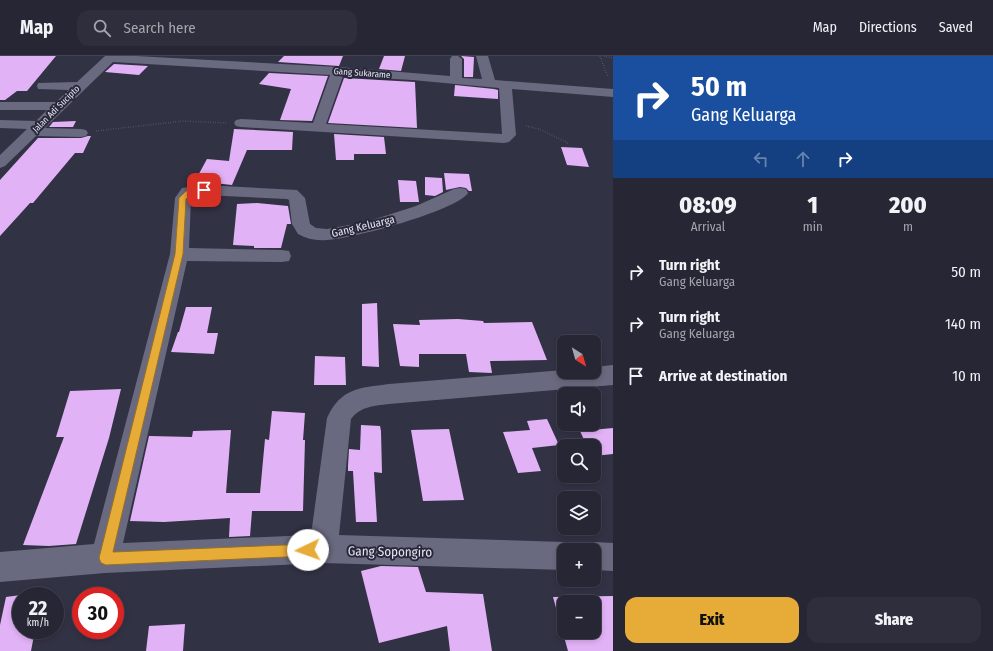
<!DOCTYPE html>
<meta charset="utf-8">
<style>
body{margin:0;font-family:"Fira Sans Condensed",sans-serif;background:#2e2e3c;color:#f1f3f6;height:100vh;display:flex;flex-direction:column;font-size:15px;white-space:nowrap}
*{box-sizing:border-box;margin:0}
p{font-size:13px;color:#a4a5ac}
.icon{flex:none;width:22px;height:22px;fill:none;stroke:currentColor;stroke-width:2;stroke-linecap:round;stroke-linejoin:round}
.map{position:relative;flex:1;overflow:hidden}
.drawer{display:flex;flex-direction:column;background:#262634;width:380px}
.drawer>*{flex:none}
.hud{background:#1a4fa0;color:#fff;overflow:hidden}
.needle{width:26px;rotate:143deg}
.fabs{position:absolute;left:557px;top:279px;display:grid;gap:8px}
.fabs a{display:grid;place-items:center;width:44px;height:44px;border-radius:8px;background:#262634;box-shadow:0 2px 6px #0003,0 0 0 1px #42434f;font-size:20px}
.speed{position:absolute;left:12px;top:531px;display:flex;gap:8px;font-size:20px;font-weight:700;text-align:center}
.speed>*{display:grid;place-content:center;width:52px;height:52px;border-radius:50%;background:#262634;box-shadow:0 2px 6px #0003,0 0 0 1px #42434f;line-height:1}
.speed small{font-size:10px;font-weight:400}
.speed .limit{border:6px solid #d22;background:#fff;color:#111}
.pin{position:absolute;display:grid;place-items:center;width:34px;height:34px;color:#fff;margin:-17px;border-radius:8px;box-shadow:0 2px 6px #0006}
.me{position:absolute;width:44px;margin:-22px;rotate:267deg;stroke-linejoin:round;filter:drop-shadow(0 0 3px #0008)}
.turn{display:flex;align-items:center;gap:14px;height:84px;padding:0 12px;font-size:18px}
.turn .icon{width:52px;height:52px;stroke-width:2.5}
.turn b{display:block;font-size:28px;line-height:34px}
.lanes{display:flex;align-items:center;height:38px;padding:0 12px;background:#0003;justify-content:center;gap:20px;direction:ltr}
.lanes .off{opacity:.35}
.eta{display:flex;justify-content:space-evenly;align-items:center;height:68px;text-align:center}
.eta b{font-size:24px;font-weight:800;line-height:28px}
.cta{display:flex;gap:8px;margin-top:auto;padding:8px 12px}
.cta a{flex:1;height:46px;border-radius:12px;background:#e7ac37;color:#111;font-size:16px;font-weight:800;line-height:46px;text-align:center}
.cta a+a{background:#2e2e3c;color:#f1f3f6}
ul{padding:0;list-style:none}
li{display:flex;align-items:center;gap:12px;height:52px;padding:0 12px}
li div{flex:1}
li b{display:block;font-size:15px}
li em{font-style:normal}
header{display:flex;align-items:center;gap:24px;box-sizing:border-box;height:56px;padding:0 20px;background:#262634;border-bottom:1px solid #42434f}
header strong{font-size:19px}
nav{display:flex;gap:22px;margin-inline-start:auto;font-size:14px}
.search{width:280px;height:36px;background:#2e2e3c;display:flex;align-items:center;gap:10px;box-sizing:border-box;padding:0 14px;border-radius:12px;color:#a4a5ac;font-size:15px}
main{display:flex;flex:1;min-height:0}
.map>svg:first-child{display:block}
.building{fill:#e2b2f7;fill-rule:evenodd}
.lines{fill:none;stroke-linecap:round;stroke-linejoin:round}
.path{stroke:#69697a;stroke-width:1.5;stroke-dasharray:0.5 2;stroke-linecap:butt}
.minor{fill:#696a7f;fill-rule:evenodd}
.route{fill:#e7ac37;stroke:#967024}
.labels{text-anchor:middle;stroke-width:4;stroke-linejoin:round;paint-order:stroke}
.far-street-label{font-size:9px;fill:#e4e4f1;stroke:#28283b}
.street-label{font-size:11px;fill:#e4e4f1;stroke:#28283b}
.near-street-label{font-size:13px;fill:#e4e4f1;stroke:#28283b}
</style>
<header>
<strong>Map</strong>
<div class="search"><svg class="icon" aria-label="search" viewBox="0 0 24 24"><circle cx="10" cy="10" r="6"/><path d="M15 15l6 6"/></svg>Search here</div>
<nav><a>Map</a><a>Directions</a><a>Saved</a></nav>
</header>
<main>
<div class="map">
<svg width="613" height="595" viewBox="0 0 613 595">
<rect width="100%" height="100%" fill="#323245"/>
<!-- building -->
<g class="building">
<polygon points="0,0 56,0 27,35 17,35 5,44 0,44"/>
<polygon points="284,0 343,0 339,10 278,6"/>
<polygon points="384,0 405,0 401,15 379,13"/>
<polygon points="461,0 474,1 473,21 464,21 464,3"/>
<polygon points="114,8 148,10 139,19 105,16"/>
<polygon points="269,17 328,20 312,65 280,64 291,33 259,28"/>
<polygon points="344,22 415,26 417,72 328,67"/>
<polygon points="455,29 494,33 498,34 498,43 454,40"/>
<polygon points="76,65 73,71 49,71 53,66"/>
<polygon points="234,73 293,76 292,94 247,94 232,129 195,125 207,103 229,105"/>
<polygon points="334,78 384,81 386,98 354,98 354,104 336,104"/>
<polygon points="88,80 91,80 83,97 75,97 33,147 30,147 0,180 0,124 38,82 81,82"/>
<polygon points="561,91 582,92 589,111 567,109"/>
<polygon points="444,117 469,118 472,135 469,135 466,132 460,131 446,134"/>
<polygon points="425,121 442,122 443,136 435,140 425,139"/>
<polygon points="398,124 416,125 419,146 400,146"/>
<polygon points="257,147 288,150 291,168 287,168 281,192 254,192 254,190 233,189 237,148"/>
<polygon points="377,247 379,311 362,310 362,248"/>
<polygon points="186,251 212,251 207,277 218,277 214,298 171,296 178,276 179,276"/>
<polygon points="458,263 483,265 484,267 532,266 547,304 490,305 492,317 469,316 466,298 419,298 419,311 400,310 393,268 420,269 419,264"/>
<polygon points="315,300 345,301 346,329 314,329"/>
<polygon points="121,333 109,382 76,488 49,490 23,489 64,381 56,381 70,335"/>
<polygon points="272,355 305,357 303,384 305,384 303,455 252,455 250,480 229,481 230,462 164,466 130,465 149,380 192,381 193,375 231,374 226,437 260,437 265,383 269,384"/>
<polygon points="547,363 559,389 532,392 541,415 518,417 503,376 530,374 527,365"/>
<polygon points="361,369 380,370 381,375 382,417 374,416 377,466 356,466 353,415 348,415 348,410 349,393 360,394"/>
<polygon points="613,372 613,398 594,400 594,390 587,390 580,375"/>
<polygon points="449,373 464,444 423,445 411,374"/>
<polygon points="381,510 418,511 426,536 483,538 492,595 450,595 447,570 379,587 361,515"/>
<polygon points="21,539 21,574 35,574 31,595 0,595 0,569 6,541"/>
<path d="M613,540V595H568L553,541ZM564,546H594V576H564Z"/>
<polygon points="185,568 183,595 146,595 149,570"/>
</g>
<g class="lines">
<!-- path -->
<g class="path">
<polyline points="600,0 608,21"/>
<polyline points="604,0 613,2"/>
<polyline points="526,70 539,73 568,87"/>
<polyline points="96,75 183,65 227,67"/>
</g>
<!-- minor -->
<g class="minor">
<path d="M105,0H136L338,11L450,20V3L452,0H458L462,3V22L482,23L476,0H488L495,24L613,33V41L512,33L516,79L509,86L504,87L241,71L236,70L234,67L236,64L241,63L313,67L330,19L113,6L45,72L81,73L86,74L88,77L86,80L81,81L36,80L5,110L0,112V99L27,73L0,72V64L36,65L47,54H0V46H56L69,34L38,33L37,30L38,27L77,26ZM343,20L412,24L499,32L502,78L326,68Z"/>
<path d="M204,129L297,134L305,142L310,168L316,172L327,173L366,166L416,150L454,133L460,132L466,133L468,137C456,155 351,183 327,184C316,185 307,183 298,178L292,168L289,144L287,143L204,139L193,140L191,143L189,192L282,194L289,195L291,200L289,205L282,206L187,205L123,487L311,479L327,362C341,332 359,332 389,328L564,314V316H594V311L613,309V329L389,348C374,350 361,350 351,363L339,479L564,486L574,490L576,494H564V514L323,507L105,517L0,526V496L94,488L170,198L175,142L182,132Z"/>
<polygon points="594,486 613,487 613,515 594,514 594,494 582,494 584,490"/>
</g>
</g>
<!-- route -->
<polygon class="route" points="204,132 207,134 206,135 191,138 186,143 183,198 113,496 308,488 312,490 314,494 312,498 308,500 106,509 101,507 99,502 175,198 179,142 186,135"/>
<g class="labels">
<!-- far-street labels -->
<g class="far-street-label">
<text transform="translate(362 17) rotate(4)" y="3">Gang Sukarame</text>
<text transform="translate(56 53) rotate(-45)" y="3">Jalan Adi Sucipto</text>
</g>
<!-- street labels -->
<g class="street-label">
<text transform="translate(363 170) rotate(-13)" y="4">Gang Keluarga</text>
</g>
<!-- near-street labels -->
<g class="near-street-label">
<text transform="translate(390 495) rotate(1)" y="5">Gang Sopongiro</text>
</g>
</g>
</svg>
<div class="fabs">
<a><svg class="needle" viewBox="-14 -14 28 28"><path d="M0-13l5 13h-10z" fill="#e53935"/><path d="M0 13l5-13h-10z" fill="#a4a5ac"/></svg></a>
<a><svg class="icon" aria-label="sound" viewBox="0 0 24 24"><path d="M4 9h4l5-4v14l-5-4H4zM17 9q2 3 0 6"/></svg></a>
<a><svg class="icon" aria-label="search" viewBox="0 0 24 24"><circle cx="10" cy="10" r="6"/><path d="M15 15l6 6"/></svg></a>
<a><svg class="icon" aria-label="layers" viewBox="0 0 24 24"><path d="M12 4l9 5-9 5-9-5zM3 14l9 5 9-5"/></svg></a>
<a>+</a>
<a>−</a>
</div>
<div class="speed"><div>22<small>km/h</small></div><div class="limit">30</div></div>
<div class="pin" style="left:204px;top:134px;background:#d93025"><svg class="icon" aria-label="arrive" viewBox="0 0 24 24"><path d="M6 21V4h12l-3 4 3 4H6"/></svg></div>
<svg class="me" style="left:308px;top:494px" viewBox="-20 -20 40 40"><circle r="19" fill="#fff"/><path d="M0-13L10 11 0 6-10 11z" fill="#e7ac37"/></svg>
</div>
<section class="drawer">
<div class="hud">
<div class="turn"><svg class="icon" aria-label="right" viewBox="0 0 24 24"><path d="M7 20v-9h11M14 6l5 5-5 5"/></svg><div><b>50 m</b>Gang Keluarga</div></div>
<div class="lanes"><svg class="icon off" aria-label="left" viewBox="0 0 24 24"><path d="M17 20v-9H6M10 6l-5 5 5 5"/></svg><svg class="icon off" aria-label="ahead" viewBox="0 0 24 24"><path d="M12 20V5M6 11l6-6 6 6"/></svg><svg class="icon" aria-label="right" viewBox="0 0 24 24"><path d="M7 20v-9h11M14 6l5 5-5 5"/></svg></div>
</div>
<div class="eta">
<div><b>08:09</b><p>Arrival</p></div>
<div><b>1</b><p>min</p></div>
<div><b>200</b><p>m</p></div>
</div>
<ul>
<li><svg class="icon" aria-label="right" viewBox="0 0 24 24"><path d="M7 20v-9h11M14 6l5 5-5 5"/></svg><div><b>Turn right</b><p>Gang Keluarga</p></div><em>50 m</em></li>
<li><svg class="icon" aria-label="right" viewBox="0 0 24 24"><path d="M7 20v-9h11M14 6l5 5-5 5"/></svg><div><b>Turn right</b><p>Gang Keluarga</p></div><em>140 m</em></li>
<li><svg class="icon" aria-label="arrive" viewBox="0 0 24 24"><path d="M6 21V4h12l-3 4 3 4H6"/></svg><div><b>Arrive at destination</b></div><em>10 m</em></li>
</ul>
<div class="cta"><a>Exit</a><a>Share</a></div>
</section>
</main>
